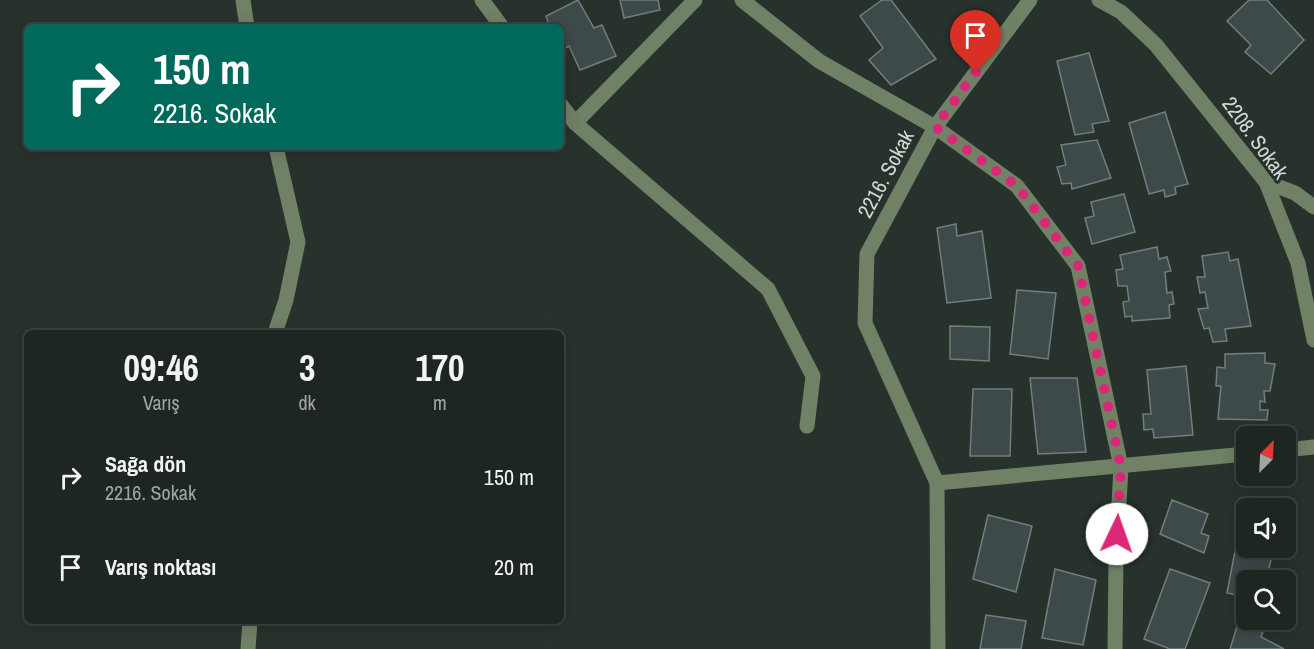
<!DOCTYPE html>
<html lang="tr">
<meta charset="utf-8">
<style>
body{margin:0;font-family:"Archivo Narrow",sans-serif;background:#2b322f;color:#f1f3f6;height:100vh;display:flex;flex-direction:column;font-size:22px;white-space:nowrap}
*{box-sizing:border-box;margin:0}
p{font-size:20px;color:#a1a5a5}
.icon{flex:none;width:33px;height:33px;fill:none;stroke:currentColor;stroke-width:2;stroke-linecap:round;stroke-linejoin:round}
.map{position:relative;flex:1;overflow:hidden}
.panel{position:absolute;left:24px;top:330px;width:540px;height:294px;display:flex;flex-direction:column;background:#1e2622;border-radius:9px;box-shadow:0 3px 15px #0003,0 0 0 2px #3c4340}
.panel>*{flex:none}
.guide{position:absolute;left:24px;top:24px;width:540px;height:126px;border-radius:9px;box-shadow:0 3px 15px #0003,0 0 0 2px #3c4340;background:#00695c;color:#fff;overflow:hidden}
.needle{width:39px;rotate:24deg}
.controls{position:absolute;left:1236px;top:426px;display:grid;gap:12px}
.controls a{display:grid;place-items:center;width:60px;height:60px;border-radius:9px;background:#1e2622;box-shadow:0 3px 15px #0003,0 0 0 2px #3c4340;font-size:30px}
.pin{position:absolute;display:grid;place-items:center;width:51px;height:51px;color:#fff;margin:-62px -26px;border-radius:50% 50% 50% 0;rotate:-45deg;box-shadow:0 0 6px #0007}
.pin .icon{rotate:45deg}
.me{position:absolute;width:66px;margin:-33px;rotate:3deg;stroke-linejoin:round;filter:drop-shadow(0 0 4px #0008)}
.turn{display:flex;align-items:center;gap:21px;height:126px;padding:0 30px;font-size:27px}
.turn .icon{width:78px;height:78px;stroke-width:2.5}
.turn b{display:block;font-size:42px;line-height:51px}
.eta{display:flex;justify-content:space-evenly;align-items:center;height:102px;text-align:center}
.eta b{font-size:36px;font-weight:800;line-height:42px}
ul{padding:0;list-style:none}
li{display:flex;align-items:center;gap:18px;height:90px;padding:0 30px}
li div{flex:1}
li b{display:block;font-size:22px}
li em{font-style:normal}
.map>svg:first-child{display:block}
.building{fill:#3d4a49;stroke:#707e7d;stroke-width:1.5}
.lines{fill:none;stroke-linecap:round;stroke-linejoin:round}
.minor{stroke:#718165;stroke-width:15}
.route{stroke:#db2777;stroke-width:10;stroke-dasharray:0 18}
.labels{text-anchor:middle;stroke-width:6;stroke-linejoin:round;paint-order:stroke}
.street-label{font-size:21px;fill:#d2d8d4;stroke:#28322d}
</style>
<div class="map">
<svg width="1314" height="649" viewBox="0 0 1314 649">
<rect width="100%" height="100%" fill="#28322d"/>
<!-- building -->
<g class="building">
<polygon points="578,0 594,28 602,25 616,56 580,70 569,46 561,50 561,27 550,27 546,16"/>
<polygon points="620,0 658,0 660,10 624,18"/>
<polygon points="882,0 891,0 936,59 891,85 869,60 883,48 860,16"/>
<polygon points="1249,0 1267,0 1304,40 1271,74 1245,52 1251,45 1227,21"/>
<polygon points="1089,53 1109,121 1092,124 1094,132 1075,135 1057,61"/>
<polygon points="1165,112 1188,184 1175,187 1176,194 1165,197 1164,190 1149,194 1129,123"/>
<polygon points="1097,140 1111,178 1072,189 1071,183 1062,184 1057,167 1066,165 1061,145"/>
<polygon points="1124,194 1135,232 1092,244 1085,218 1094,216 1091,202"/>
<polygon points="956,224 957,236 982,231 991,298 947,303 937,228"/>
<polygon points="1157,247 1159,259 1167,257 1171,271 1165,272 1167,293 1172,292 1174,304 1169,305 1170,318 1132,321 1132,316 1125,317 1123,302 1129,301 1127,286 1118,286 1116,270 1123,269 1120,255"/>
<polygon points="1228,252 1230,261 1238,259 1251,326 1225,329 1227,341 1213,342 1209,328 1204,329 1198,309 1208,308 1205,292 1200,293 1197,277 1205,277 1202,256"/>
<polygon points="1017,290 1056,293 1048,359 1010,354"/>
<polygon points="950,326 990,327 989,361 950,359"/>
<polygon points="1265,353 1265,363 1275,364 1270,391 1264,391 1265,402 1260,401 1260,410 1268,410 1267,420 1218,419 1221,386 1216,386 1217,367 1225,368 1225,354"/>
<polygon points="1186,366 1193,435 1154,438 1153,429 1144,430 1143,414 1151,414 1147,370"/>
<polygon points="1030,378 1077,378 1086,452 1038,454"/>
<polygon points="973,389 1012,389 1010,456 970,456"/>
<polygon points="1172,500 1208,514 1201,533 1209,536 1204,553 1160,534"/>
<polygon points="988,515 1032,526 1016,592 973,579"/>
<polygon points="1239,530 1246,532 1246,548 1274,548 1266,580 1246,580 1246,597 1227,593"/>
<polygon points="1055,569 1096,580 1083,645 1042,638"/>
<polygon points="1170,569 1210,583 1185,649 1170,649 1144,639"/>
<polygon points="986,615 1026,621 1021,649 980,649"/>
<polygon points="1240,617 1265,626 1261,637 1284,649 1230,649"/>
</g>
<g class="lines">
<!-- minor -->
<g class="minor">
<polyline points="243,0 247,27"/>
<polyline points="482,0 502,27"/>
<polyline points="742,0 819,61 935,127 1017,186 1078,266 1121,467 1116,557 1115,649"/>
<polyline points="1099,0 1121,12 1156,45 1266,182 1298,263 1314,340"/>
<polyline points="561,105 575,123 695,0"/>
<polyline points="575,123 768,289 813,376 807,426"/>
<polyline points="1266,182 1295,193 1314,207"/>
<polyline points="275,333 286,300 298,242 276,147"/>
<polyline points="1286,450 1314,447"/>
<polyline points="937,483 1246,454"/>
<polyline points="248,649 250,621"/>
<polyline points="938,649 937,483 865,323 867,254 935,127 1030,0"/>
</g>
</g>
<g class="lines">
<!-- route -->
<polyline class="route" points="976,72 935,127 1017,186 1078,266 1121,467 1117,534"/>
</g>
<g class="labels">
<!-- street labels -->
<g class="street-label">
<text transform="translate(1255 138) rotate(54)" y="7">2208. Sokak</text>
<text transform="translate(886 174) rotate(-62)" y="7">2216. Sokak</text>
</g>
</g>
</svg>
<div class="controls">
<a><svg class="needle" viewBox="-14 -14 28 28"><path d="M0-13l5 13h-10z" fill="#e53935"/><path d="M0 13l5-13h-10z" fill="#a1a5a5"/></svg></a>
<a><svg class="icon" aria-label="sound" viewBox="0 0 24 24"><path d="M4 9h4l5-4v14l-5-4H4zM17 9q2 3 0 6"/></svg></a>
<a><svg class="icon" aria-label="search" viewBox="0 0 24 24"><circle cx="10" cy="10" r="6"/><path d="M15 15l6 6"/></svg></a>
</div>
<div class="pin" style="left:976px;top:72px;background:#d93025"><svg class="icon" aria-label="arrive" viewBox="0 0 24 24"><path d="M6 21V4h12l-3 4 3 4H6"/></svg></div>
<svg class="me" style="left:1117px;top:534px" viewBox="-20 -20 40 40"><circle r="19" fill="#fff"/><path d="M0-13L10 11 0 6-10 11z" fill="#db2777"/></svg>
<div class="guide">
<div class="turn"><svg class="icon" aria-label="right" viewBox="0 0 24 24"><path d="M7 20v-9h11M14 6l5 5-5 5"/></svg><div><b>150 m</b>2216. Sokak</div></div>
</div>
<section class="panel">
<div class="eta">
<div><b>09:46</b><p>Varış</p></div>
<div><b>3</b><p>dk</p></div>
<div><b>170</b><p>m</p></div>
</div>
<ul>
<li><svg class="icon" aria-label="right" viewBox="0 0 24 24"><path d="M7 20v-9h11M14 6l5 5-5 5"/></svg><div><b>Sağa dön</b><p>2216. Sokak</p></div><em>150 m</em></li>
<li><svg class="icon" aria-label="arrive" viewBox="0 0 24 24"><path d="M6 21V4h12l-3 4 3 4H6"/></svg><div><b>Varış noktası</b></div><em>20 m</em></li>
</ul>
</section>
</div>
